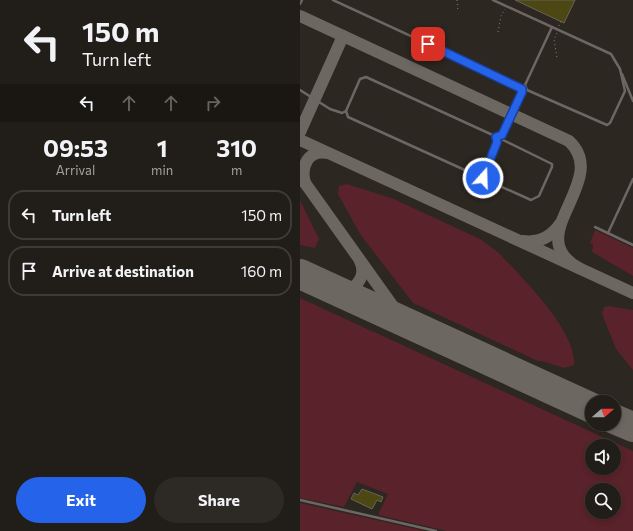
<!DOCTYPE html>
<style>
body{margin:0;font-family:Commissioner,sans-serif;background:#2d2a25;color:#f1f3f6;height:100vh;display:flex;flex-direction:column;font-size:15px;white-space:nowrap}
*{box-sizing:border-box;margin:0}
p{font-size:13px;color:#a2a2a2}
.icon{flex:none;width:22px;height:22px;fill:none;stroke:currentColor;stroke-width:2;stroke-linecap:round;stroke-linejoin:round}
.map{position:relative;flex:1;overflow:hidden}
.side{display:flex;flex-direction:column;background:#211d18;width:300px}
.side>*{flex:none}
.banner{background:#211d18;color:#f1f3f6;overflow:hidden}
.needle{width:26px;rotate:70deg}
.buttons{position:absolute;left:285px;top:395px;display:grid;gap:8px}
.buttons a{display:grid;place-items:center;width:36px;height:36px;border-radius:50%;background:#211d18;box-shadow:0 2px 6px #0003,0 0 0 1px #3e3b37;font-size:20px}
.pin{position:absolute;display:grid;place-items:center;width:34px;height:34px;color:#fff;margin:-17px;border-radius:8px;box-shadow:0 2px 6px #0006}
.me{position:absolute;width:44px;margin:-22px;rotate:20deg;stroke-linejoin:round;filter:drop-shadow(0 0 3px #0008)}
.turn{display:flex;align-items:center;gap:14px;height:84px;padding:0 16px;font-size:18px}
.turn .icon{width:52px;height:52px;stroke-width:2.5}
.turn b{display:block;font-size:28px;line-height:34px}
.lanes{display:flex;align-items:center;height:38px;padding:0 16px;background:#0003;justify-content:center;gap:20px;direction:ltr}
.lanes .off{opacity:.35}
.eta{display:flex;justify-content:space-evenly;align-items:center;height:68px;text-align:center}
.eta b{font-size:24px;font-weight:700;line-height:28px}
.button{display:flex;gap:8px;margin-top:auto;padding:8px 16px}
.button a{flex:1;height:46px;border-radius:24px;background:#2563eb;color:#fff;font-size:16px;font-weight:700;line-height:46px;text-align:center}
.button a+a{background:#2d2a25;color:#f1f3f6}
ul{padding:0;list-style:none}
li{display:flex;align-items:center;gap:12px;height:50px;margin:0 8px 6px;padding:0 8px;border:2px solid #3e3b37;border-radius:16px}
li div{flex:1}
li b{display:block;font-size:15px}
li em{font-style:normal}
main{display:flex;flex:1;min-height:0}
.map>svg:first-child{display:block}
.green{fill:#5a222b;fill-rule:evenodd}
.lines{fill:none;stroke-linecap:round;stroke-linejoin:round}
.taxiway{stroke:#6c6761;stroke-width:12}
.runway{stroke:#6c6761;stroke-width:30}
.building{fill:#4d4713;stroke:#65645b}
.path{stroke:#88847e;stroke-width:1;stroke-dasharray:1 3;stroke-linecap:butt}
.lane{stroke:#6c6765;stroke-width:2.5}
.route-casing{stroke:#184099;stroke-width:10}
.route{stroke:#2563eb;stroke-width:7}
</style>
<main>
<section class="side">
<div class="banner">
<div class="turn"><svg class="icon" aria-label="left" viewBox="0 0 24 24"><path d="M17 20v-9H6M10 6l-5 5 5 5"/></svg><div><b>150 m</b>Turn left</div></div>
<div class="lanes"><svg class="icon" aria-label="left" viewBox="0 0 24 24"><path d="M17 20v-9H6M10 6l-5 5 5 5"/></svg><svg class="icon off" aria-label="ahead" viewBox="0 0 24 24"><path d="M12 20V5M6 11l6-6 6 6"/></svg><svg class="icon off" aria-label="ahead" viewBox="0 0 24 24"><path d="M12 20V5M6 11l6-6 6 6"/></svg><svg class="icon off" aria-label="right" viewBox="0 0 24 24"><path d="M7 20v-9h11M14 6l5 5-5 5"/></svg></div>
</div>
<div class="eta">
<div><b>09:53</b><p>Arrival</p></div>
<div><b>1</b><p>min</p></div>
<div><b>310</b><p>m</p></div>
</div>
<ul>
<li><svg class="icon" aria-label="left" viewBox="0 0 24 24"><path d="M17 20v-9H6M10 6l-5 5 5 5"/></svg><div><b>Turn left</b></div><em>150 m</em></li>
<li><svg class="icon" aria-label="arrive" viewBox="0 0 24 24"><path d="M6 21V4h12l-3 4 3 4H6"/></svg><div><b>Arrive at destination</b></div><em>160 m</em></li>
</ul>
<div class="button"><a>Exit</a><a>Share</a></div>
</section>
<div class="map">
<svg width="333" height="531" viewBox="0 0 333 531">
<rect width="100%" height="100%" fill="#2c2720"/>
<!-- green -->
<g class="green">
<path d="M47,184L94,199L180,239L199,253C221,277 277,331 274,365L264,368L242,361H238L113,303L60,234L38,194L39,186Z"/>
<polygon points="0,200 19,239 15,248 0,245"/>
<polygon points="295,230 333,248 333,276 292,252 293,244 290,243"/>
<path d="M0,298L333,451V531H147L78,515L88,494L57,482L44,507L0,498ZM292,446H314V468H292ZM292,490H314V512H292Z"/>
<polygon points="309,306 333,310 333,370 316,349 302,314 304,307"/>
<polygon points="0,503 125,531 0,531"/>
</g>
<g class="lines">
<!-- taxiway -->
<g class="taxiway">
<path d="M0,16L269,141C312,181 219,236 279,268"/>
<polyline points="0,132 43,36"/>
<polyline points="0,140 333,293"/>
<polyline points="0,176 102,319 109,324"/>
<path d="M5,183C0,166 9,149 27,153"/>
<path d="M223,241C238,243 251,237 260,224"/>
<path d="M36,290C53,295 68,277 60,261"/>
</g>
<!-- runway -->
<g class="runway">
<polyline points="0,274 292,408"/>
<polyline points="314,419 333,427"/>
</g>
</g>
<!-- building -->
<g class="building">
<polygon points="215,0 275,0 264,23"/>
<polygon points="62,489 83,497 81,502 77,500 72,509 51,499 54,493 58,495"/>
</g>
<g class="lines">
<!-- path -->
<g class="path">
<polyline points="157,0 158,12"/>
<polyline points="259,26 261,21"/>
<polyline points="198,32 201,16 205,9"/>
<polyline points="257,33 254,39 257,58"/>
</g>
<!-- lane -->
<g class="lane">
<polyline points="33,0 219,86"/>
<polyline points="193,0 311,54 320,69"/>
<polyline points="0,4 2,0"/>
<polyline points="252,27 225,85 227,90 307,125 310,123 325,91 320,69"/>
<polyline points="322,74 333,101"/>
<polyline points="0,90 30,109 42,113 46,111 60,79 66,77 197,137 202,135 222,92 219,86"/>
<polyline points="46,111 48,117 178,176 183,173 197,142 196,137"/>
<polyline points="183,173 184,179 231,200 239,196 252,167 252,164 203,140 201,136"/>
<polyline points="295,227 333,245"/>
<polyline points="308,233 333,179"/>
<polyline points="0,500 136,531"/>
</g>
</g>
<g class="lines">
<defs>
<polyline id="route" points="128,44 222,89 222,92 202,135 196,137 197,142 183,178"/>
</defs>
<!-- route casing -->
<use href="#route" class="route-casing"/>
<!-- route -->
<use href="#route" class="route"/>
</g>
</svg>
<div class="buttons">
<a><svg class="needle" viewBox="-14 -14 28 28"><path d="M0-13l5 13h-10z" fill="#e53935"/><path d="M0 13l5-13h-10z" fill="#a2a2a2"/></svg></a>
<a><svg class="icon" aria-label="sound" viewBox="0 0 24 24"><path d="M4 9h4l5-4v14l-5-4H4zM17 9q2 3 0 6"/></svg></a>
<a><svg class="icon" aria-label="search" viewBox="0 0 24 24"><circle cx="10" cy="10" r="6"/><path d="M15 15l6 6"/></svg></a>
</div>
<div class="pin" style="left:128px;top:44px;background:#d93025"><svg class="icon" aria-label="arrive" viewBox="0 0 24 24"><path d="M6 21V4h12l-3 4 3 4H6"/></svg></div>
<svg class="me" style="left:183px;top:178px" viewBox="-20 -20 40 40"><circle r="17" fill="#2563eb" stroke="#fff" stroke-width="3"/><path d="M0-11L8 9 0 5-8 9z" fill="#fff"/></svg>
</div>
</main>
